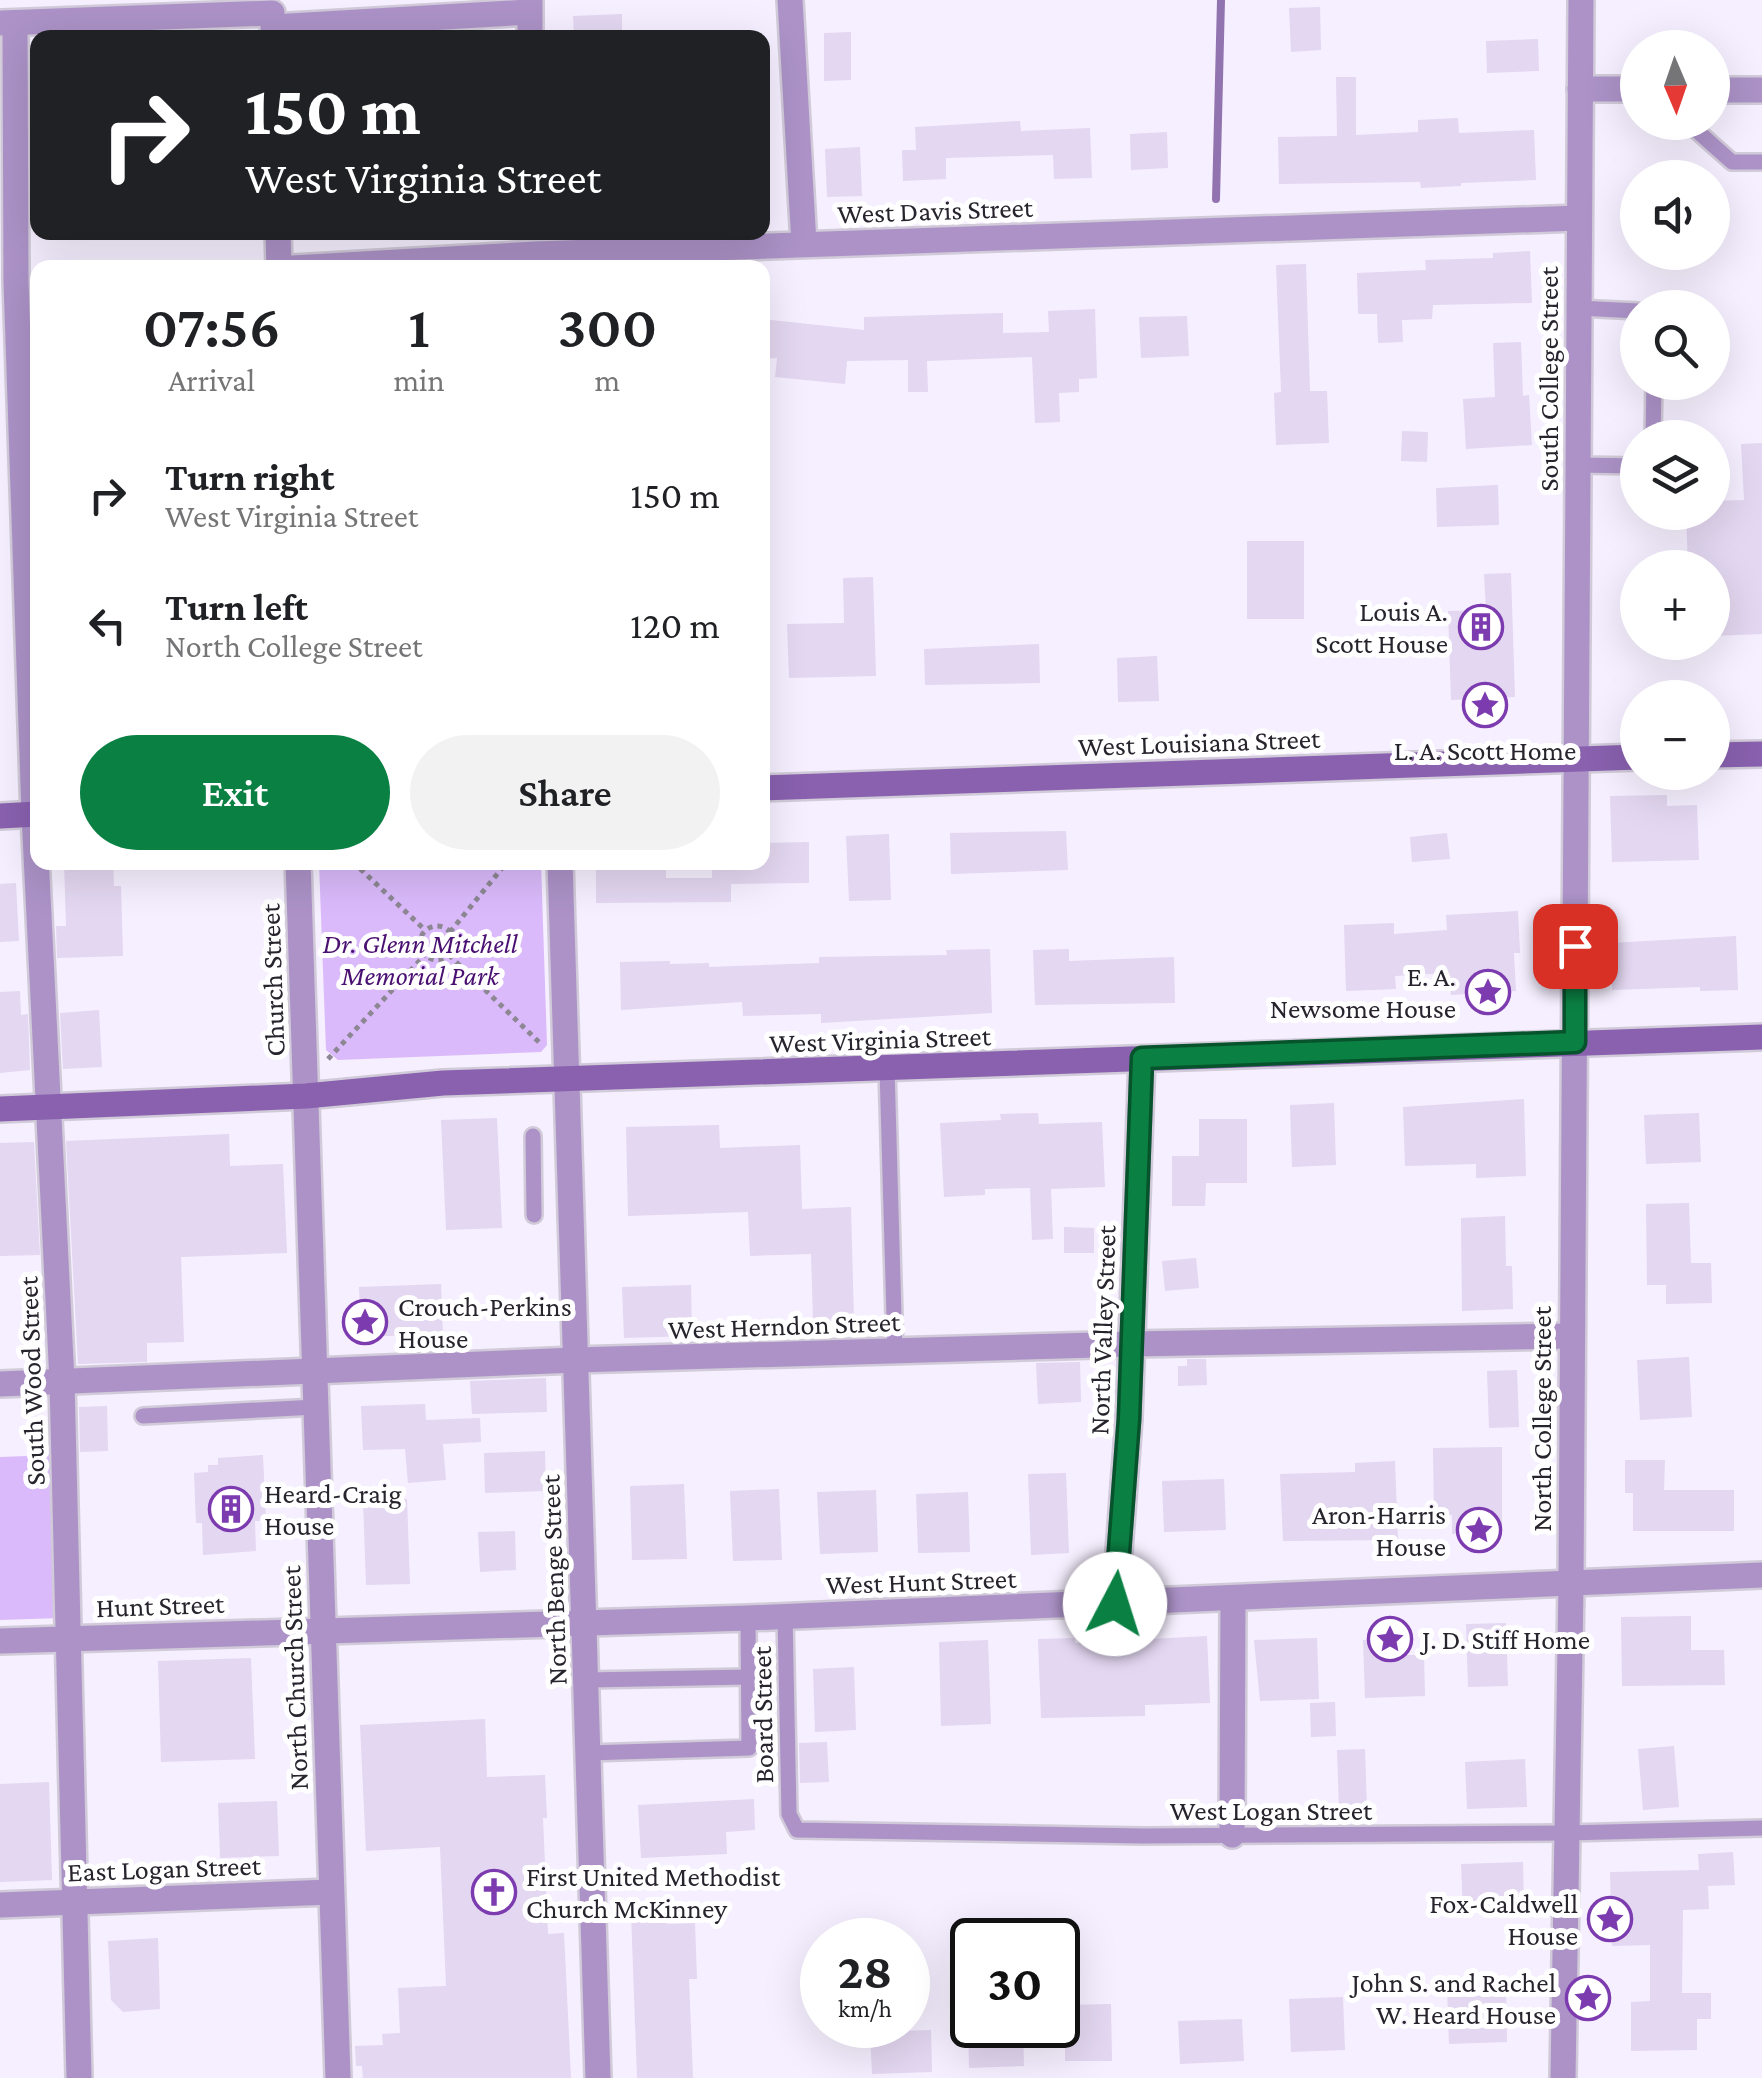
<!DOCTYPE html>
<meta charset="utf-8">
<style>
body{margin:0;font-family:"Crimson Pro",serif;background:#f2f2f2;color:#202124;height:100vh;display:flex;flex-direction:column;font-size:38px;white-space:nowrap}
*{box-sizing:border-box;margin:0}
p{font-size:32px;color:#757577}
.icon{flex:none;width:55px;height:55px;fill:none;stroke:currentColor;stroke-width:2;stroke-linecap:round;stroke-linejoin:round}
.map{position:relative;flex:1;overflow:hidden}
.details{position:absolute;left:30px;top:260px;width:740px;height:610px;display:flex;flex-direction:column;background:#fff;border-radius:20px;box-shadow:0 10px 40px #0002}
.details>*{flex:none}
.banner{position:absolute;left:30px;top:30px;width:740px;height:210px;border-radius:20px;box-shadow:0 10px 40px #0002;background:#202124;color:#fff;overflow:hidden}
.needle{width:65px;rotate:178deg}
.buttons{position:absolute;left:1620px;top:30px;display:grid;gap:20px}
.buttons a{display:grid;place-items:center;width:110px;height:110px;border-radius:50%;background:#fff;box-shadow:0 10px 40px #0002;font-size:50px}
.speed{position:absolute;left:800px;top:1918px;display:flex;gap:20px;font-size:50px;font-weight:700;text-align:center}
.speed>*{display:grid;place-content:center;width:130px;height:130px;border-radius:50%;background:#fff;box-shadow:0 10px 40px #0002;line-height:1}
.speed small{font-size:25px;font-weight:400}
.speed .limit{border:5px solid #111;border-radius:15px;background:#fff;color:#111}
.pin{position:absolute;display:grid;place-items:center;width:85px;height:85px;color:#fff;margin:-42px;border-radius:20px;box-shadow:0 5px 15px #0006}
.me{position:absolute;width:110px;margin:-55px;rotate:5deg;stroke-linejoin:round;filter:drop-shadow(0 0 8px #0008)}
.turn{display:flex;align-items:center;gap:35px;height:210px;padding:0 50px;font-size:45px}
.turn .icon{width:130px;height:130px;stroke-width:2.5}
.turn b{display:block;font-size:70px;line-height:85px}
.eta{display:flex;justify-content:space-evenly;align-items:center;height:170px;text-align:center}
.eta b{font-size:60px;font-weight:600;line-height:70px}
.cta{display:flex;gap:20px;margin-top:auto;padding:20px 50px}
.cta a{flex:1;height:115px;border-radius:60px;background:#0b8043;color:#fff;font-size:40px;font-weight:600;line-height:115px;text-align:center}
.cta a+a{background:#f2f2f2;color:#202124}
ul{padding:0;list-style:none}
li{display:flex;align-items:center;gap:30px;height:130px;padding:0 50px}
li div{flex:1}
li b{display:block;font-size:38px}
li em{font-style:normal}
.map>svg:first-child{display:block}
.green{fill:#dabafb}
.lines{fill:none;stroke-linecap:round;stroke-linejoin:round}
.stream{stroke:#9173af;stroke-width:8}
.building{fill:#e3d7f1}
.service-casing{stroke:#d1cad9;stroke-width:20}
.minor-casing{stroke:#d1cad9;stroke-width:30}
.secondary-casing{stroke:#d1cad9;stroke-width:30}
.path{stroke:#8c8793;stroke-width:5;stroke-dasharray:5 5;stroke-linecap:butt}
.service{stroke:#ac92c7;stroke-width:15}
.minor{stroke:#ac92c7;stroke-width:25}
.secondary{stroke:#8961af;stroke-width:25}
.route-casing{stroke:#07532c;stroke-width:25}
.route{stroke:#0b8043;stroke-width:18}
.labels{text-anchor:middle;stroke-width:10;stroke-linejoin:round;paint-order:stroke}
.street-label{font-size:28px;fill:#28242d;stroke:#fff}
.poi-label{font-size:28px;fill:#28242d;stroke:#fff;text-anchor:end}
.park-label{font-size:28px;font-style:italic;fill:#4a1071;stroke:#fff}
</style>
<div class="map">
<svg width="1762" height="2078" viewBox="0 0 1762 2078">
<rect width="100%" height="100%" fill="#f6efff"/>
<!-- green -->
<g class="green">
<polygon points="319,863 541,863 547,1045 541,1052 338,1060 326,1050"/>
<polygon points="54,1455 60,1618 0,1620 0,1457"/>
</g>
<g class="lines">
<!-- stream -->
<polyline class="stream" points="1216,199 1221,0"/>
</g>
<!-- building -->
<g class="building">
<polygon points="1320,7 1321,50 1291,52 1289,8"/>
<polygon points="622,14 622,38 574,38 573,16"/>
<polygon points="851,32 851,80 824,81 824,33"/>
<polygon points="1538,39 1539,71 1487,73 1486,41"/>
<polygon points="1336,77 1356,77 1356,135 1418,132 1418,120 1458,118 1459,133 1534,130 1536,180 1461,183 1461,186 1421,188 1420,182 1279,184 1278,137 1337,136"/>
<polygon points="1020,121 1021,131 1090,128 1092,178 1054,179 1053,155 946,158 946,179 903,181 902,150 916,150 915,127"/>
<polygon points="1167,132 1168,168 1131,170 1130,134"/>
<polygon points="860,147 862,196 827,197 825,149"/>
<polygon points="1530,251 1532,303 1433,305 1432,319 1402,320 1403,342 1378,343 1377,314 1358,314 1357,273 1426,270 1425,260 1493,258 1493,253"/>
<polygon points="1306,264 1310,391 1327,391 1329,443 1276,445 1274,393 1281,392 1276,265"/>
<polygon points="1095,309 1097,378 1079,379 1079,392 1059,393 1060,422 1035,423 1032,357 927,361 928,392 908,392 908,360 847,361 845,384 775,377 777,358 762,359 762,319 864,330 864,317 1003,313 1003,333 1049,332 1048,311"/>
<polygon points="1187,316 1189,356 1141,358 1139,317"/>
<polygon points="1521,342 1523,396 1529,395 1532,445 1466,449 1463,399 1495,397 1493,343"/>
<polygon points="1402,431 1428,432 1427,462 1401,461"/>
<polygon points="1762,443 1762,634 1712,636 1712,568 1688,568 1686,512 1712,512 1712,501 1744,500 1741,444"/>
<polygon points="1498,485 1499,525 1437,527 1436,488"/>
<rect x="1247" y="541" width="57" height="78"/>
<polygon points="1511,573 1515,697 1451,700 1448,611 1486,610 1484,574"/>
<polygon points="873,577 876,676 789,678 787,624 844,623 843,578"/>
<polygon points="1039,644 1040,683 925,685 924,649"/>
<polygon points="1157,656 1159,701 1118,702 1117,658"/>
<polygon points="1667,795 1667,806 1697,805 1699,860 1612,862 1610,796"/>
<polygon points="1066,831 1068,870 951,874 950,833"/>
<polygon points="1447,833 1450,859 1412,862 1410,837"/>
<polygon points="889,834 891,900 849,901 846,836"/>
<polygon points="809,842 809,883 731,884 731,902 596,903 596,862 666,862 666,878 712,878 712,862 762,862 762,843"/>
<polygon points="64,862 113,862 114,886 121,886 123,956 57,958 56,926 66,926"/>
<polygon points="16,883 19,941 0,942 0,884"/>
<polygon points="1518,911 1520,953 1514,953 1516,991 1451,995 1449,973 1395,976 1396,989 1346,991 1344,925 1394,923 1394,934 1447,930 1446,915"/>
<polygon points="1736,936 1738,990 1700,991 1700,987 1612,990 1610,943"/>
<polygon points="990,949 992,1013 821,1023 821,1014 743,1016 742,1002 621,1010 620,962 670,961 670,964 709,963 709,967 819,963 819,957 947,955 946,950"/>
<polygon points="1069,949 1069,961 1174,957 1175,1003 1035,1005 1033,950"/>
<polygon points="20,991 21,1015 28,1014 30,1070 0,1073 0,992"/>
<polygon points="99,1010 102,1067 63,1069 60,1013"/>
<polygon points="1524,1099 1526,1176 1476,1178 1476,1164 1405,1166 1403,1107"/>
<polygon points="1334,1103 1336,1165 1292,1167 1290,1105"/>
<polygon points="1038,1113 1039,1124 1102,1122 1105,1187 1051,1189 1053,1239 1032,1240 1030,1188 985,1189 985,1195 944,1197 940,1123 1001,1120 1000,1114"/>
<polygon points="1699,1113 1701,1162 1646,1164 1644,1115"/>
<polygon points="497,1118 502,1228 446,1230 441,1120"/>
<polygon points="1199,1119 1247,1119 1247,1183 1206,1183 1205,1206 1172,1206 1172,1156 1199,1156"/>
<polygon points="719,1125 720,1148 800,1145 802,1209 851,1207 854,1321 813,1322 811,1254 750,1256 748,1212 628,1216 626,1127"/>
<polygon points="229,1134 230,1166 283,1164 287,1253 181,1257 184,1342 147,1343 147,1362 78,1364 66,1141"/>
<polygon points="34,1142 40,1255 0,1256 0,1143"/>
<polygon points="1689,1203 1691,1263 1711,1263 1712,1303 1666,1304 1666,1285 1647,1285 1646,1204"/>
<polygon points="1505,1216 1506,1266 1512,1266 1513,1309 1462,1311 1461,1218"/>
<polygon points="1064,1227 1094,1228 1094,1253 1064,1253"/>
<polygon points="1196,1258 1199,1288 1165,1291 1162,1261"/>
<polygon points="441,1284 443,1334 361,1337 359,1287"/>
<polygon points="691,1285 692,1336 624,1338 622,1287"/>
<polygon points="1689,1357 1692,1417 1640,1420 1637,1360"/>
<polygon points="1187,1359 1206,1359 1207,1385 1178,1386 1178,1366 1187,1366"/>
<polygon points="1080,1362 1081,1402 1038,1404 1036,1363"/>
<polygon points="1517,1370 1519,1427 1489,1428 1487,1371"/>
<polygon points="546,1378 547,1412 472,1414 470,1381"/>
<polygon points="425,1404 426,1420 480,1418 481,1442 443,1444 446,1480 408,1483 405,1449 363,1450 361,1406"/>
<polygon points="107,1406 108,1451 80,1452 79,1407"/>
<polygon points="1502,1447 1502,1533 1452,1534 1452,1515 1434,1515 1433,1448"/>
<polygon points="545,1451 546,1491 485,1493 484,1453"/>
<polygon points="263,1455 266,1521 255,1521 256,1551 203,1555 202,1523 196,1523 194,1473 208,1472 208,1465 218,1465 218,1458"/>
<polygon points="1625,1460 1665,1460 1664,1490 1734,1490 1734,1531 1633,1531 1633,1493 1625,1493"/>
<polygon points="1395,1461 1398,1540 1283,1541 1280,1474 1355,1472 1355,1463"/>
<polygon points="1066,1473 1069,1553 1031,1555 1028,1474"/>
<polygon points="1224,1479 1226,1530 1164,1532 1162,1481"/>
<polygon points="684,1484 687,1559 632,1560 630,1486"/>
<polygon points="779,1489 782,1560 733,1561 730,1491"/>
<polygon points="876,1490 878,1552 820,1554 817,1492"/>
<polygon points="968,1492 970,1552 918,1553 916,1494"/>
<polygon points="407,1499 410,1584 366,1585 363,1500"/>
<polygon points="515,1531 516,1570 480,1572 478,1532"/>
<polygon points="1691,1616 1691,1650 1724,1650 1725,1685 1622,1686 1621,1617"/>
<polygon points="1506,1623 1508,1686 1468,1687 1466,1624"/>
<polygon points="1207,1636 1210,1703 1145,1705 1145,1716 1041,1718 1038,1639 1075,1638 1075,1643"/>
<polygon points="1317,1638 1319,1699 1260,1701 1254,1640"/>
<polygon points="1401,1639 1402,1655 1424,1655 1425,1696 1365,1698 1363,1640"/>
<polygon points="988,1640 991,1724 941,1726 939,1642"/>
<polygon points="251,1658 255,1759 161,1762 158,1661"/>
<polygon points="854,1667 856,1730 815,1732 813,1669"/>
<polygon points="1335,1702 1336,1736 1311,1737 1310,1703"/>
<polygon points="485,1719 487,1777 545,1775 547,1818 543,1818 548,1934 564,1933 571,2078 363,2078 362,2066 356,2066 355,2046 383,2045 382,2034 400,2033 398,1988 446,1986 440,1847 366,1851 360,1725"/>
<polygon points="827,1742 829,1782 800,1783 799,1743"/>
<polygon points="1674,1746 1679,1807 1643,1810 1638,1749"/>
<polygon points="1365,1749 1367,1809 1339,1810 1337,1750"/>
<polygon points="1525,1759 1527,1807 1467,1809 1465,1762"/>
<polygon points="49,1782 52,1880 0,1882 0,1784"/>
<polygon points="754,1799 755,1830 726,1832 727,1854 641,1858 638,1805"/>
<polygon points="277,1801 279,1856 220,1858 218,1803"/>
<polygon points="1733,1852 1735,1885 1708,1886 1709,1909 1683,1910 1682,1993 1711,1993 1711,2019 1697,2019 1697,2050 1631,2051 1631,2002 1650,2001 1650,1945 1612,1946 1610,1872 1699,1870 1698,1854"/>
<polygon points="1523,1862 1524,1910 1463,1912 1461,1864"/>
<polygon points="667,1912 667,1924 695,1923 697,1979 689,1979 693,2078 637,2078 631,1913"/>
<polygon points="158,1938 160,2009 123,2012 111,2000 108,1941"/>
<polygon points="1506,1985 1507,2042 1449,2044 1447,1987"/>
<polygon points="1343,1997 1345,2050 1291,2052 1289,1999"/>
<polygon points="1111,2004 1112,2061 1065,2061 1065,2005"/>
<polygon points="1242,2019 1244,2061 1180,2064 1178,2021"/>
<polygon points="968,2025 1023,2025 1024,2066 969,2068"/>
<polygon points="931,2030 932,2072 872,2074 870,2032"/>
</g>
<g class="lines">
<defs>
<g id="service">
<polyline points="1687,122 1732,162 1762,162"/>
<polyline points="1578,308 1638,311"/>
<polyline points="1653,438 1654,382"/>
<polyline points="1578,465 1638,466"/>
<polyline points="887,1068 895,1352"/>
<polyline points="533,1136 534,1215"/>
<polyline points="143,1416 316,1407"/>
<polyline points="785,1615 789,1814 797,1830 1143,1836 1567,1833 1762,1828"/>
<polyline points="588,1680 748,1677"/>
<polyline points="588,1753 749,1748 748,1618"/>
</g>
<g id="minor">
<polyline points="530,0 530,38"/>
<polyline points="790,0 804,244"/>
<polyline points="2,23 272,13"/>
<polyline points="15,23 16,281 34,815 62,1381 79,2078"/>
<polyline points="273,27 529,12"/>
<polyline points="1580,89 1638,89"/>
<polyline points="1712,90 1762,90"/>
<polyline points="278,232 279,268"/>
<polyline points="293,268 536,254 1579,218"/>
<polyline points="298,862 338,2078"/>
<polyline points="560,862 598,2078"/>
<polyline points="0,1384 576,1360 1132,1344 1570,1336"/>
<polyline points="1115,1604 1129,1419 1142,1059"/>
<polyline points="0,1641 748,1618 1762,1575"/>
<polyline points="1232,1835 1233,1599"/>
<polyline points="0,1905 330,1892"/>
<polyline points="1563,2078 1571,1586 1581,0"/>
</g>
<g id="secondary">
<polyline points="1712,755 1762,754"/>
<polyline points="762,788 1638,757"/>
<polyline points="0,816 38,814"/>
<polyline points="0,1109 306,1096 443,1083 1762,1037"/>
</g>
</defs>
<!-- service casing -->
<use href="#service" class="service-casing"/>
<!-- minor casing -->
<use href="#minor" class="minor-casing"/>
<!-- secondary casing -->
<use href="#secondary" class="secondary-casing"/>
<!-- path -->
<g class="path">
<polyline points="353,862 425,930"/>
<circle cx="437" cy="943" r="17"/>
<polyline points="450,932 507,862"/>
<polyline points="449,955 542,1045"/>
<polyline points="328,1059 424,956"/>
</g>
<!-- service -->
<use href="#service" class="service"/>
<!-- minor -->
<use href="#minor" class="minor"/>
<!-- secondary -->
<use href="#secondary" class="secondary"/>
</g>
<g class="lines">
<defs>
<polyline id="route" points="1115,1604 1129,1419 1142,1058 1575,1042 1575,946"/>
</defs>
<!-- route casing -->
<use href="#route" class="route-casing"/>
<!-- route -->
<use href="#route" class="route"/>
</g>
<!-- icons -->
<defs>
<symbol id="building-ring" viewBox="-11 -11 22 22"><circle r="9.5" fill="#fff" stroke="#7c3baf" stroke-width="1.5"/><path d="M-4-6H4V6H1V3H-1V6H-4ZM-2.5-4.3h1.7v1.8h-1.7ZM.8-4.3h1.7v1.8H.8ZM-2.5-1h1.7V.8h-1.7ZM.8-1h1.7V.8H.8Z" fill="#7c3baf"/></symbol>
<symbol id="sight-ring" viewBox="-11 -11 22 22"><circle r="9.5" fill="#fff" stroke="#7c3baf" stroke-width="1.5"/><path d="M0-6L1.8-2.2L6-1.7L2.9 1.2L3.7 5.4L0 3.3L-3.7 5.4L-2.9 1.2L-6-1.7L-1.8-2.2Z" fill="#7c3baf"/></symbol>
<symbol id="church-ring" viewBox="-11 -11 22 22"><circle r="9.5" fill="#fff" stroke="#7c3baf" stroke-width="1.5"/><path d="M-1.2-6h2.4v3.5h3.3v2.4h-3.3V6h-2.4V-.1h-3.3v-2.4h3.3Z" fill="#7c3baf"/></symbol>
</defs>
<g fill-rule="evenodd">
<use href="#building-ring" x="1456" y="602" width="50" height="50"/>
<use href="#sight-ring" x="1460" y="680" width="50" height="50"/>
<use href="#sight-ring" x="1463" y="967" width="50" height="50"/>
<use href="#sight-ring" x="340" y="1297" width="50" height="50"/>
<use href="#building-ring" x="206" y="1484" width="50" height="50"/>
<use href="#sight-ring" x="1454" y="1505" width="50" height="50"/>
<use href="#sight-ring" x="1365" y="1614" width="50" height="50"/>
<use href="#church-ring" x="469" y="1867" width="50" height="50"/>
<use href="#sight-ring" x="1585" y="1894" width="50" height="50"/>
<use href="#sight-ring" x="1563" y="1973" width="50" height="50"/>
</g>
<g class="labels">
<!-- street labels -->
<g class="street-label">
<text transform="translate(935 210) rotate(-2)" y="10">West Davis Street</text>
<text transform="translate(1548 379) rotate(-90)" y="10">South College Street</text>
<text transform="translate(1199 742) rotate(-2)" y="10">West Louisiana Street</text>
<text transform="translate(272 980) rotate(-92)" y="10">Church Street</text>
<text transform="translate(880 1039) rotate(-2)" y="10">West Virginia Street</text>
<text transform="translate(784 1325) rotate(-2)" y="10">West Herndon Street</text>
<text transform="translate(1102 1330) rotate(-88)" y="10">North Valley Street</text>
<text transform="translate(31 1381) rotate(-92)" y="10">South Wood Street</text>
<text transform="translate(1541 1419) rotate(-90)" y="10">North College Street</text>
<text transform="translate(553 1580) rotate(-92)" y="10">North Benge Street</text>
<text transform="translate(921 1581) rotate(-2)" y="10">West Hunt Street</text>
<text transform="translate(160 1605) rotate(-2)" y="10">Hunt Street</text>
<text transform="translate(294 1678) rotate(-92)" y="10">North Church Street</text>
<text transform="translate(762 1715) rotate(-91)" y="10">Board Street</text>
<text x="1271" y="1820">West Logan Street</text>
<text transform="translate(164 1868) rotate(-2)" y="10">East Logan Street</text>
</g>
<!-- poi labels -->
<g class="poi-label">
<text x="1448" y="621">Louis A.<tspan x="1448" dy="32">Scott House</tspan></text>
<text x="1485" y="760" text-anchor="middle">L. A. Scott Home</text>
<text x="1456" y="986">E. A.<tspan x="1456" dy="32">Newsome House</tspan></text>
<text x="398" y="1316" text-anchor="start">Crouch-Perkins<tspan x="398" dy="32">House</tspan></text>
<text x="264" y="1503" text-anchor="start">Heard-Craig<tspan x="264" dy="32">House</tspan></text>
<text x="1446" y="1524">Aron-Harris<tspan x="1446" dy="32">House</tspan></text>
<text x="1422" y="1649" text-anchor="start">J. D. Stiff Home</text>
<text x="526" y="1886" text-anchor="start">First United Methodist<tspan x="526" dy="32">Church McKinney</tspan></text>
<text x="1578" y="1913">Fox-Caldwell<tspan x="1578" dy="32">House</tspan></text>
<text x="1556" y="1992">John S. and Rachel<tspan x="1556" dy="32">W. Heard House</tspan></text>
</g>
<!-- park labels -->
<g class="park-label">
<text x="420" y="953">Dr. Glenn Mitchell<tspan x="420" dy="32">Memorial Park</tspan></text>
</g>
</g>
</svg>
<div class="buttons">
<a><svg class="needle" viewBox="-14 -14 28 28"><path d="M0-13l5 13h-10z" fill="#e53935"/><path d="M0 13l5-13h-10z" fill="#757577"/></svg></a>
<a><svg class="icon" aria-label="sound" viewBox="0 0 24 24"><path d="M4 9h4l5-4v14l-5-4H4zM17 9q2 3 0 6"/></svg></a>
<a><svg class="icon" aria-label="search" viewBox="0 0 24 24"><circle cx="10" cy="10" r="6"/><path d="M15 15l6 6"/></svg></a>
<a><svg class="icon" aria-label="layers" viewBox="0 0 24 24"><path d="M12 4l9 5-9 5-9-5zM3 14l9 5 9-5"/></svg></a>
<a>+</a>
<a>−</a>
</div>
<div class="speed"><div>28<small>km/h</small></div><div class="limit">30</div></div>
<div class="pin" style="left:1575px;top:946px;background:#d93025"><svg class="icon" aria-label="arrive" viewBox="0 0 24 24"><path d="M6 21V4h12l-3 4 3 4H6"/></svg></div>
<svg class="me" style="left:1115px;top:1604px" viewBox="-20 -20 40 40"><circle r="19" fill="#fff"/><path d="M0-13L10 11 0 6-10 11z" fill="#0b8043"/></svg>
<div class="banner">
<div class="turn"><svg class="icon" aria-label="right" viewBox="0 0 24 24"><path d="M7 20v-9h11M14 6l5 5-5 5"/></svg><div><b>150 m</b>West Virginia Street</div></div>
</div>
<section class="details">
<div class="eta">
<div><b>07:56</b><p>Arrival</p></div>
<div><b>1</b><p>min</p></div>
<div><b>300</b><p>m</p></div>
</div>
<ul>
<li><svg class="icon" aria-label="right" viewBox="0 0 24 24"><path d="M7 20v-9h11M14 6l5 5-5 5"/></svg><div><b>Turn right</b><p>West Virginia Street</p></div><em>150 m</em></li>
<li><svg class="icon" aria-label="left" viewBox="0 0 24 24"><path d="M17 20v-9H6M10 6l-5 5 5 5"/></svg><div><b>Turn left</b><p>North College Street</p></div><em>120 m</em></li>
</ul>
<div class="cta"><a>Exit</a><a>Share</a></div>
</section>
</div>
